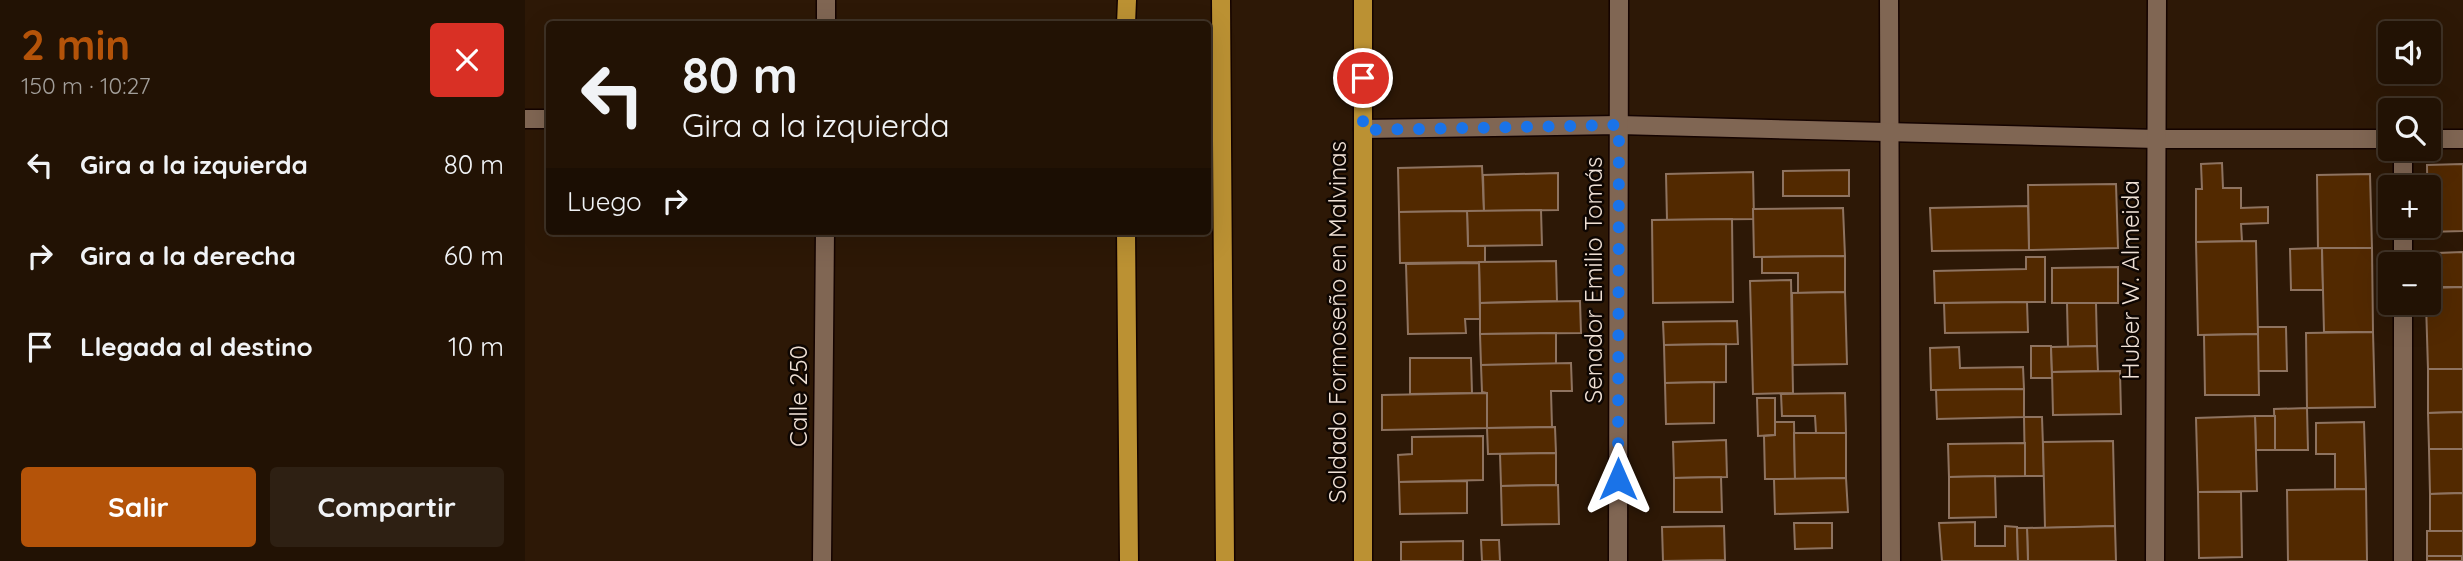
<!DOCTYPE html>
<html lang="es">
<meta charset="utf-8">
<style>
body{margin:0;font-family:Quicksand,sans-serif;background:#2e2013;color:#f1f3f6;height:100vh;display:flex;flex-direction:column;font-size:26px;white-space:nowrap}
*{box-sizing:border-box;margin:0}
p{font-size:23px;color:#a29e9a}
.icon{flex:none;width:38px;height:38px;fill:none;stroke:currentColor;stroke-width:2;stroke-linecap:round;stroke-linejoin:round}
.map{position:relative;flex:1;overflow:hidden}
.side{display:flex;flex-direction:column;background:#221204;width:525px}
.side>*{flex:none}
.top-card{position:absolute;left:21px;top:21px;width:665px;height:214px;border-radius:7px;box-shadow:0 7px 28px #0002,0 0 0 2px #3f3226;background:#221204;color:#f1f3f6;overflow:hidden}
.fabs{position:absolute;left:1853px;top:21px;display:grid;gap:14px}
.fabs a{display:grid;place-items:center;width:63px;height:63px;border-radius:7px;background:#221204;box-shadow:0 7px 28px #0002,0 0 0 2px #3f3226;font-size:35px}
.pin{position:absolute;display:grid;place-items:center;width:60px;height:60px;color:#fff;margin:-30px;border:4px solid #fff;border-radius:50%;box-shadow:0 2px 7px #0007}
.me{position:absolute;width:77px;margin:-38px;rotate:0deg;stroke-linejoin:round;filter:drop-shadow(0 0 5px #0008)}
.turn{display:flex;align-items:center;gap:24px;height:147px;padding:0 21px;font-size:32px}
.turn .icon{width:91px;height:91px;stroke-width:2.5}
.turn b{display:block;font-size:49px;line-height:60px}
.then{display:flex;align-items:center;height:66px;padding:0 21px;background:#0003;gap:14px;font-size:26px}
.round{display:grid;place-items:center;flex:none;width:74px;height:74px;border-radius:7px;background:#2e2013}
.summary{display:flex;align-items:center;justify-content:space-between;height:119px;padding:0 21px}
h1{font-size:42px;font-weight:700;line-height:52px;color:#b45309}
.primary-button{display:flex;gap:14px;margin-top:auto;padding:14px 21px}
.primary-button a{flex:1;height:80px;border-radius:7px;background:#b45309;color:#fff;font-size:28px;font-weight:700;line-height:80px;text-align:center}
.primary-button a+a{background:#2e2013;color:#f1f3f6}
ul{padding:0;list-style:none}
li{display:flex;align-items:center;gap:21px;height:91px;padding:0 21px}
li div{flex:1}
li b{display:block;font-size:26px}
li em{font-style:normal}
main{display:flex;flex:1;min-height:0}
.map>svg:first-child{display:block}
.building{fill:#522900;stroke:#8e7360;stroke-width:2}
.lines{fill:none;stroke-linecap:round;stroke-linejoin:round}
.minor-casing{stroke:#140300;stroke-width:21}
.major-casing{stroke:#140300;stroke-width:21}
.minor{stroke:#806653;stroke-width:18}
.major{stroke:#bb9133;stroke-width:18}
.route{stroke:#1a73e8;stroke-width:12;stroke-dasharray:0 21.6}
.labels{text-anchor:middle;stroke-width:5;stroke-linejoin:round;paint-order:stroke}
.street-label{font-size:24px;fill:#efe0d5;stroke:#0e0602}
</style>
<main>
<section class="side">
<div class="summary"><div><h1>2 min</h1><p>150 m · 10:27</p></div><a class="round" style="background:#d93025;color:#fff"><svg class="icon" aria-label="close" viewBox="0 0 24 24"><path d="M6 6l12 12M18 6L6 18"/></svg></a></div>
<ul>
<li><svg class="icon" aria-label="left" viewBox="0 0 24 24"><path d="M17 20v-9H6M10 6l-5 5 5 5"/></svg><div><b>Gira a la izquierda</b></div><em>80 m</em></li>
<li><svg class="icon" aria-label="right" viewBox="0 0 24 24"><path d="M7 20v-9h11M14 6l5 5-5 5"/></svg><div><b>Gira a la derecha</b></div><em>60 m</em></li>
<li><svg class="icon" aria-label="arrive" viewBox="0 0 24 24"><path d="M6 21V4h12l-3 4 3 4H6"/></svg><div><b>Llegada al destino</b></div><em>10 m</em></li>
</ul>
<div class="primary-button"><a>Salir</a><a>Compartir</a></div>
</section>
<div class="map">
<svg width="1938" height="561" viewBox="0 0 1938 561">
<rect width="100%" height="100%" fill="#2d1806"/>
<!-- building -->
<g class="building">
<polygon points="1697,163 1698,188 1716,188 1716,208 1743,207 1743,223 1716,224 1717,241 1671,242 1671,189 1677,189 1676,164"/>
<polygon points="1938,164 1938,231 1903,232 1902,165"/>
<polygon points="957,166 959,211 874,212 873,168"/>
<polygon points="1324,170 1324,196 1258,196 1258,171"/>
<polygon points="1228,172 1229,219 1142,220 1141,174"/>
<polygon points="1033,173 1033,210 959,211 958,175"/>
<polygon points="1845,174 1847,248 1793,249 1792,175"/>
<polygon points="1591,184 1593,248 1504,250 1503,185"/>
<polygon points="1503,206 1504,250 1407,251 1405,208"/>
<polygon points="1318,208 1320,256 1229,257 1228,209"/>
<polygon points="1016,210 1017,245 943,246 942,211"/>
<polygon points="942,211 943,246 960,246 960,262 875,263 874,212"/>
<polygon points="1207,219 1208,302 1128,303 1127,220"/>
<polygon points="1731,241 1733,334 1673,335 1671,242"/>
<polygon points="1797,248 1798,290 1766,290 1765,249"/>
<polygon points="1797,248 1847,248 1848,332 1799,332"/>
<polygon points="1938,252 1938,287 1913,287 1912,253"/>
<polygon points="1320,256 1320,292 1273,293 1273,273 1237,273 1237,257"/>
<polygon points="1501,257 1520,257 1520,302 1410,303 1409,271 1501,269"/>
<polygon points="1031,261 1032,301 955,303 954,262"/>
<polygon points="954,263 955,319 940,319 941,333 883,334 881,264"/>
<polygon points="1593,267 1593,303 1527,303 1527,268"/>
<polygon points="1266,280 1268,393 1228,394 1225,281"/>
<polygon points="1938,287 1938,369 1903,369 1901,303 1904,303 1904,288"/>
<polygon points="1320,292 1322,364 1268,365 1267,293"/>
<polygon points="1055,301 1056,333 955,334 955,303"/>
<polygon points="1502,302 1503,332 1420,333 1419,303"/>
<polygon points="1542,303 1571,303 1572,346 1543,347"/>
<polygon points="1212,321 1213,344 1139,345 1138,322"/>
<polygon points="1733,327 1761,327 1762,371 1733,371"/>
<polygon points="1848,332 1850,407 1782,408 1781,333"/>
<polygon points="1031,333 1031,364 956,365 955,334"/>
<polygon points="1733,334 1734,395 1680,395 1679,335"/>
<polygon points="1201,344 1201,382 1140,383 1139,345"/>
<polygon points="1506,346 1526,346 1527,378 1506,378"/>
<polygon points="1572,346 1573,371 1527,372 1526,347"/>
<polygon points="1434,347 1435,368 1498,367 1499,389 1406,390 1405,348"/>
<polygon points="885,358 946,358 947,393 885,394"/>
<polygon points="1046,363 1047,391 1026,391 1027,427 962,428 962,393 957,392 956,365"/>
<polygon points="1903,369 1938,369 1938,412 1903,413"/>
<polygon points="1595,371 1596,414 1528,415 1527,372"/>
<polygon points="1189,382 1189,423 1141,424 1140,383"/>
<polygon points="1499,389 1499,417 1412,419 1411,390"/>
<polygon points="962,393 962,428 857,430 857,395"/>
<polygon points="1320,393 1321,433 1291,433 1290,416 1257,416 1256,394"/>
<polygon points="1232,398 1250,398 1250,435 1233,436"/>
<polygon points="1782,408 1783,450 1750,450 1749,409"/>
<polygon points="1938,412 1938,449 1904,449 1903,413"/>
<polygon points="1730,416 1750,416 1750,450 1731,450"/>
<polygon points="1730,416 1732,491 1673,492 1671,418"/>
<polygon points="1499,417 1517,417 1519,476 1500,476"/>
<polygon points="1250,422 1269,422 1270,479 1240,479 1239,436 1250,435"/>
<polygon points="1839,422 1841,489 1810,489 1810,454 1791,454 1791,423"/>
<polygon points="1030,427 1031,453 963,454 962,428"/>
<polygon points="1269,433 1321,433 1321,478 1270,479"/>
<polygon points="958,436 958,480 874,482 873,455 887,454 887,437"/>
<polygon points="1201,440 1202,477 1149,478 1148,442"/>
<polygon points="1588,441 1590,526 1520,528 1518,442"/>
<polygon points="1500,443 1500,476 1424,477 1423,444"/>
<polygon points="1904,449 1938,449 1938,493 1905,494"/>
<polygon points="1031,453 1031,485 976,486 975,454"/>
<polygon points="1470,476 1471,517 1424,518 1424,477"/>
<polygon points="1196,477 1197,512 1149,512 1149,478"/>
<polygon points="1321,478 1323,512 1250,514 1249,479"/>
<polygon points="942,481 942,513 875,514 874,482"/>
<polygon points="1033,485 1034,524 977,525 976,486"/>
<polygon points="1841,489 1842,561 1763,561 1762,490"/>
<polygon points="1673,492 1716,492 1717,557 1674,558"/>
<polygon points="1938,493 1938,531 1905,531 1905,494"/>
<polygon points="1450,522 1450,546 1480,546 1480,526 1492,527 1493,561 1417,561 1414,523"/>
<polygon points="1269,523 1307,523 1307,548 1270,549"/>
<polygon points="1199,526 1200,560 1138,561 1137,527"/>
<polygon points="1590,526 1591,561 1503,561 1502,528"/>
<polygon points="1492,528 1502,528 1503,561 1493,561"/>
<rect x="1902" y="531" width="36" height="25"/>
<polygon points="956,540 974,540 975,561 957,561"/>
<polygon points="938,541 938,561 876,561 876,542"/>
<rect x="1902" y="556" width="35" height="5"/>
</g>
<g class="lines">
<defs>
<g id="minor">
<polyline points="1364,0 1366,561"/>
<polyline points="301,24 301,0"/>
<polyline points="0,119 24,119"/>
<polyline points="838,129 1094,125 1631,139 1866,139"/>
<polyline points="1904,139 1938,139"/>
<polyline points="1878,187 1878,149"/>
<polyline points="1878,264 1878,226"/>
<polyline points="297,561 300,231"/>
<polyline points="1093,561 1094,0"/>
<polyline points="1630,561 1632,0"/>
<polyline points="1878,561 1878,303"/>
</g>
<g id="major">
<polyline points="696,0 700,561"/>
<polyline points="838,0 838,561"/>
<polyline points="601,24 602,0"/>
<polyline points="601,231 604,561"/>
</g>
</defs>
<!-- minor casing -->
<use href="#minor" class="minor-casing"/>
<!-- major casing -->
<use href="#major" class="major-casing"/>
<!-- minor -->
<use href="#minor" class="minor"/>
<!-- major -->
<use href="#major" class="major"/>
</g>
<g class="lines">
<!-- route -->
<polyline class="route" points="838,78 838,130 1094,125 1093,479"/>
</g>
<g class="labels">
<!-- street labels -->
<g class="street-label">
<text transform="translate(1069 280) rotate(-90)" y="8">Senador Emilio Tomás</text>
<text transform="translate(1606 280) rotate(-90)" y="8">Huber W. Almeida</text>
<text transform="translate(813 322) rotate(-90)" y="8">Soldado Formoseño en Malvinas</text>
<text transform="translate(274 396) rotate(-90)" y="8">Calle 250</text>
</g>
</g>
</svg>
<div class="fabs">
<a><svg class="icon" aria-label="sound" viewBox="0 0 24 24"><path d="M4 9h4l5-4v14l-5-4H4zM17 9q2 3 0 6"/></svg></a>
<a><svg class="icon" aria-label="search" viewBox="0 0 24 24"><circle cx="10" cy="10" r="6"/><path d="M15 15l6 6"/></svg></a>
<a>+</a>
<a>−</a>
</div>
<div class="pin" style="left:838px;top:78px;background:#d93025"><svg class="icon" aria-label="arrive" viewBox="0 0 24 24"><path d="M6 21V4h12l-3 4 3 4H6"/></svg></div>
<svg class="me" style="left:1093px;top:479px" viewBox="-20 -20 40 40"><path d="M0-17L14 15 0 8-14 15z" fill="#1a73e8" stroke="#fff" stroke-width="4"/></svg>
<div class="top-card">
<div class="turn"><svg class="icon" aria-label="left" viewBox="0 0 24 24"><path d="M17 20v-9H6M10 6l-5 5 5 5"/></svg><div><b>80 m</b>Gira a la izquierda</div></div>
<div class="then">Luego<svg class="icon" aria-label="right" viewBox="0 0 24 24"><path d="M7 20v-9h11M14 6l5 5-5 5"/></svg></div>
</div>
</div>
</main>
